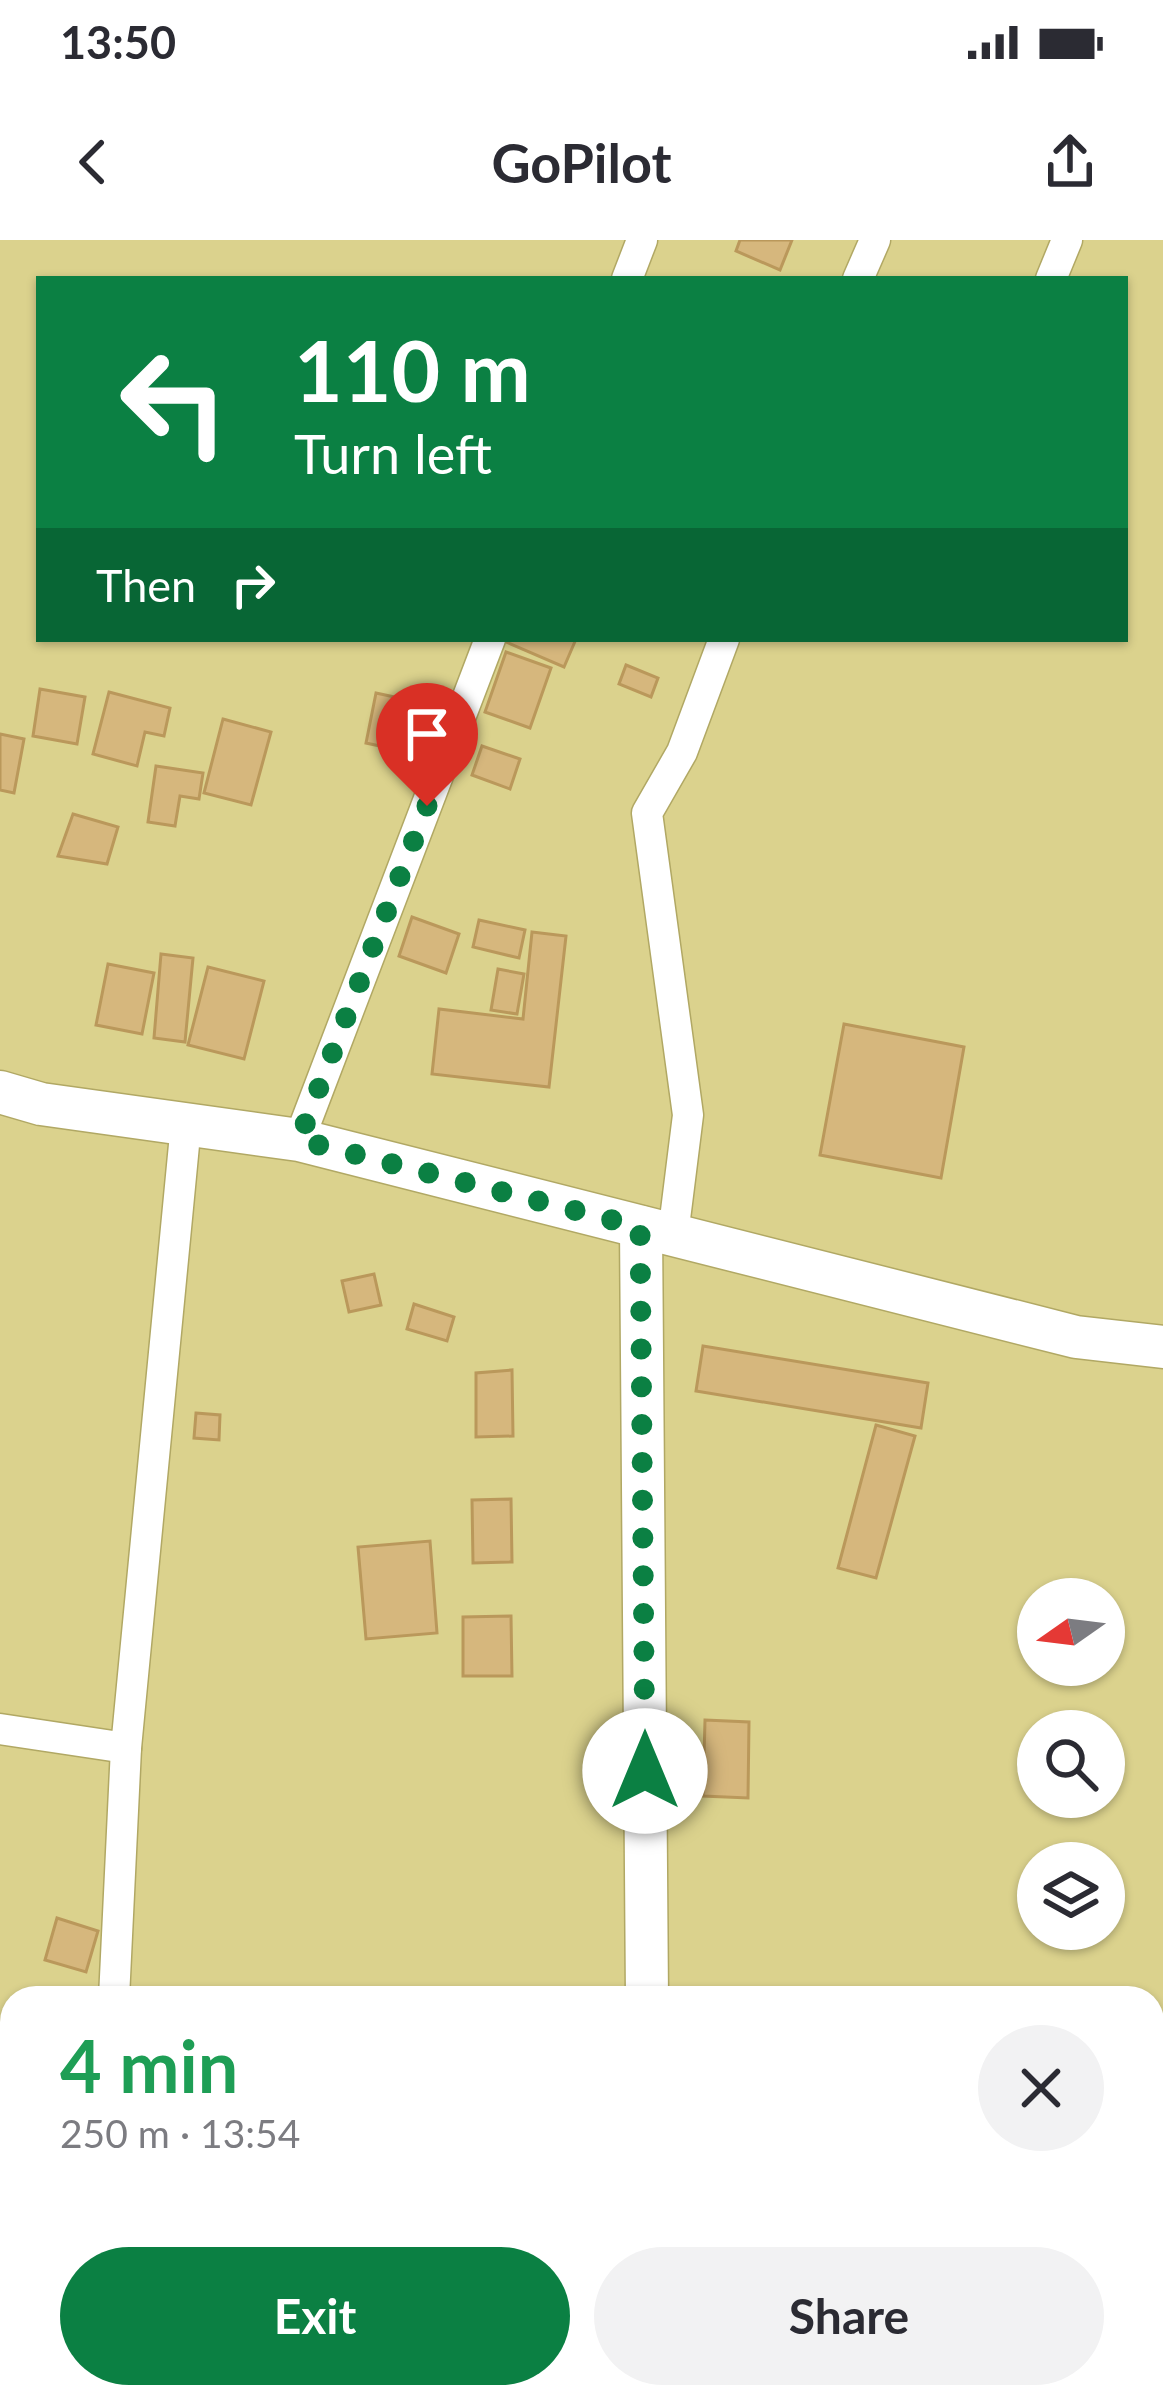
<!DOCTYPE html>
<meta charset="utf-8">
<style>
body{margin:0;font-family:Lato,sans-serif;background:#f2f2f3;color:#2b2b33;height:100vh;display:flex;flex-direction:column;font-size:45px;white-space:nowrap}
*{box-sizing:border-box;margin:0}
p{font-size:39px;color:#7c7c81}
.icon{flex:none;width:66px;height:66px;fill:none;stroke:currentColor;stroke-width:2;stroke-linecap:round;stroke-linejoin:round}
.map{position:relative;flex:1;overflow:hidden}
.side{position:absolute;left:0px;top:1746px;width:1164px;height:423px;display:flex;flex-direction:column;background:#fff;border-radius:36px 36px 0 0;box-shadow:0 3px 9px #0004}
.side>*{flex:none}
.guide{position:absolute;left:36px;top:36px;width:1092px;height:366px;border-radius:0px;box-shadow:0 3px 9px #0004;background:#0b8043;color:#fff;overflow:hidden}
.needle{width:78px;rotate:256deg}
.tools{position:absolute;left:1017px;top:1338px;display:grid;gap:24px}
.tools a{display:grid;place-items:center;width:108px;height:108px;border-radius:50%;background:#fff;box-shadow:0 3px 9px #0004;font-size:60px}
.pin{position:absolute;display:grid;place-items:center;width:102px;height:102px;color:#fff;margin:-123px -51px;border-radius:50% 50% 50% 0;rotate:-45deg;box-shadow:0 0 12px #0007}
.pin .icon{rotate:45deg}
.me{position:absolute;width:132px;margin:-66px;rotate:0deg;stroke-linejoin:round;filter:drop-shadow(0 0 9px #0008)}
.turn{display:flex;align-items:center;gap:42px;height:252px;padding:0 60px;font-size:54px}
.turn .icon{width:156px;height:156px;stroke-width:2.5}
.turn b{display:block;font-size:84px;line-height:102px}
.then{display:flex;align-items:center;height:114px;padding:0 60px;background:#0003;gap:24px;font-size:45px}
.round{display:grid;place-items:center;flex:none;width:126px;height:126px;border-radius:63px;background:#f2f2f3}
.summary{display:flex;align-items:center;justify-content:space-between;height:204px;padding:0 60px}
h1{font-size:72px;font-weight:700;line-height:90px;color:#1e9e55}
.button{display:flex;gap:24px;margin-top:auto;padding:24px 60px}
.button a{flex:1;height:138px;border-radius:72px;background:#0b8043;color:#fff;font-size:48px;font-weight:700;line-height:138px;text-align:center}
.button a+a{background:#f2f2f3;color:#2b2b33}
.status{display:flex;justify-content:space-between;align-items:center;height:84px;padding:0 60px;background:#fff;direction:ltr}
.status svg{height:33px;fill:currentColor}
header{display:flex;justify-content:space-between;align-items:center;height:156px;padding:0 60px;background:#fff;font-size:54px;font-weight:700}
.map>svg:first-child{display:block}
.building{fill:#d6b77d;stroke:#ba985b;stroke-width:3}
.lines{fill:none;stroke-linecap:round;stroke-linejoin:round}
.lane-casing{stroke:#b1a864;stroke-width:18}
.street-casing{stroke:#b1a864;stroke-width:33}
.secondary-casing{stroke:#b1a864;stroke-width:45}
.lane{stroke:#fff;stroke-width:15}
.street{stroke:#fff;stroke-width:30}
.secondary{stroke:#fff;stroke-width:42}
.route{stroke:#0b8043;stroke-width:21;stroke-dasharray:0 37.8}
</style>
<div class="status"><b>13:50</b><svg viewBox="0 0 49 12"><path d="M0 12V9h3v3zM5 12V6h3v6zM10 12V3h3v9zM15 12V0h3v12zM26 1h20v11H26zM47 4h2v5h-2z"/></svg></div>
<header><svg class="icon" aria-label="back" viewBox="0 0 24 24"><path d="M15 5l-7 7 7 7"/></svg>GoPilot<svg class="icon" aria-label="share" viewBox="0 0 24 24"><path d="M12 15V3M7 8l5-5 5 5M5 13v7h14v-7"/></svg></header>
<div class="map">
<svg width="1163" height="2168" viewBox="0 0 1163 2168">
<rect width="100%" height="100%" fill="#dbd28d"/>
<!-- building -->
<g class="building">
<polygon points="740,0 792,0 780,30 736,11"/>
<polygon points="507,399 576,399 564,427 506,402"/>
<polygon points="506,412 551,428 530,488 485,472"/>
<polygon points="626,425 658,438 651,457 619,444"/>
<polygon points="40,449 85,457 77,504 33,496"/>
<polygon points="109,452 170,468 164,496 145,492 137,526 93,514"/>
<polygon points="376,453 422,463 412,513 366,503"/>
<polygon points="223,479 271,492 251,565 204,553"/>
<polygon points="0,494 24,499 14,553 0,550"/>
<polygon points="482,506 520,519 510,549 472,535"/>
<polygon points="156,526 203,533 199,559 180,556 175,586 148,582"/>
<polygon points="73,574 118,587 107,624 58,616"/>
<polygon points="412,677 459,694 446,733 399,716"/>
<polygon points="479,680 525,690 519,718 473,707"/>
<polygon points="532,692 566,696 549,847 432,834 439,769 523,779"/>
<polygon points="161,714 193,718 185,802 154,798"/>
<polygon points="108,724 154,733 142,794 96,785"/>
<polygon points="208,727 264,741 244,819 188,805"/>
<polygon points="498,729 524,734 517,774 491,770"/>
<polygon points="844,784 964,807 941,938 820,915"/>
<polygon points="374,1034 381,1065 349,1072 342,1041"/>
<polygon points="414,1064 454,1077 447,1101 407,1089"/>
<polygon points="703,1106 928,1143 921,1188 696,1151"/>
<polygon points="512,1130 513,1196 476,1197 476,1133"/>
<polygon points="196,1173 220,1175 219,1200 194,1198"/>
<polygon points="876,1185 915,1196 876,1338 838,1328"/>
<polygon points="511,1259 512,1322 473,1323 472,1260"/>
<polygon points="430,1301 437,1393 366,1399 358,1307"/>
<polygon points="511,1376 512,1436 463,1436 463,1377"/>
<polygon points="705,1480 749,1482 748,1558 703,1556"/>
<polygon points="57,1678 98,1691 86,1732 45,1720"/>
<polygon points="0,1903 12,1904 12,1960 0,1958"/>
</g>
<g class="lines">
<defs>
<g id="lane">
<polyline points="1152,1953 1163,1953"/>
<polyline points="798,2157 798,2168"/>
<polyline points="1110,2157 1111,2168"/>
</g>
<g id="street">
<polyline points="627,39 642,0"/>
<polyline points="858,39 875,0"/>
<polyline points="1051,39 1067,0"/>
<polyline points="299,900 490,399"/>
<polyline points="673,995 688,875 647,573 682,512 724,399"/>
<polyline points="0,1489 126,1508 186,884"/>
<polyline points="114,1758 126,1508"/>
<polyline points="93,2168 94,2157"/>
</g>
<g id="secondary">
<polyline points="0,852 41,864 299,900 1076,1097 1163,1107"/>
<polyline points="641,987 647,1758"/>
<polyline points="650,2157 651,2168"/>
</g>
</defs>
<!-- lane casing -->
<use href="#lane" class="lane-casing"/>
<!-- street casing -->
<use href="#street" class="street-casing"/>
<!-- secondary casing -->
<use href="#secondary" class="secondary-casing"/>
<!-- lane -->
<use href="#lane" class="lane"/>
<!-- street -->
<use href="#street" class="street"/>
<!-- secondary -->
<use href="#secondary" class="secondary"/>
</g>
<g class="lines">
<!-- route -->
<polyline class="route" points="427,566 299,900 640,987 645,1531"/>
</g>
</svg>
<div class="tools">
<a><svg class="needle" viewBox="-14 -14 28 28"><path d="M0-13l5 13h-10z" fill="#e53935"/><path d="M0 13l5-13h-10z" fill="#7c7c81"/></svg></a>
<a><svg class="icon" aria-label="search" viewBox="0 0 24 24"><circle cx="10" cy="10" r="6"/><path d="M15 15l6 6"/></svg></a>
<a><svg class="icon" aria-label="layers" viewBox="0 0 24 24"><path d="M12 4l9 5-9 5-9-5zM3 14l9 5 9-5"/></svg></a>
</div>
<div class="pin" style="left:427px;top:566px;background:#d93025"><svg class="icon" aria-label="arrive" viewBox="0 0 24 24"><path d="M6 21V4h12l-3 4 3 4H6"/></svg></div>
<svg class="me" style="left:645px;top:1531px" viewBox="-20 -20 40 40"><circle r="19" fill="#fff"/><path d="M0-13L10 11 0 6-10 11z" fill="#0b8043"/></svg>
<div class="guide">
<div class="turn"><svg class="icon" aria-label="left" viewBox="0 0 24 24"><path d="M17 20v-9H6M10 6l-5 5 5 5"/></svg><div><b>110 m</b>Turn left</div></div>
<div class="then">Then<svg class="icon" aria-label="right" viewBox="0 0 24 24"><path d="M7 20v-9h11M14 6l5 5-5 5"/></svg></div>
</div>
<section class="side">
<div class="summary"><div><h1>4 min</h1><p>250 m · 13:54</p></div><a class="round"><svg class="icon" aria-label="close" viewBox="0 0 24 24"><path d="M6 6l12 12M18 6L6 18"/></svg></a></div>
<div class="button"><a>Exit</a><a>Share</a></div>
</section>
</div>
